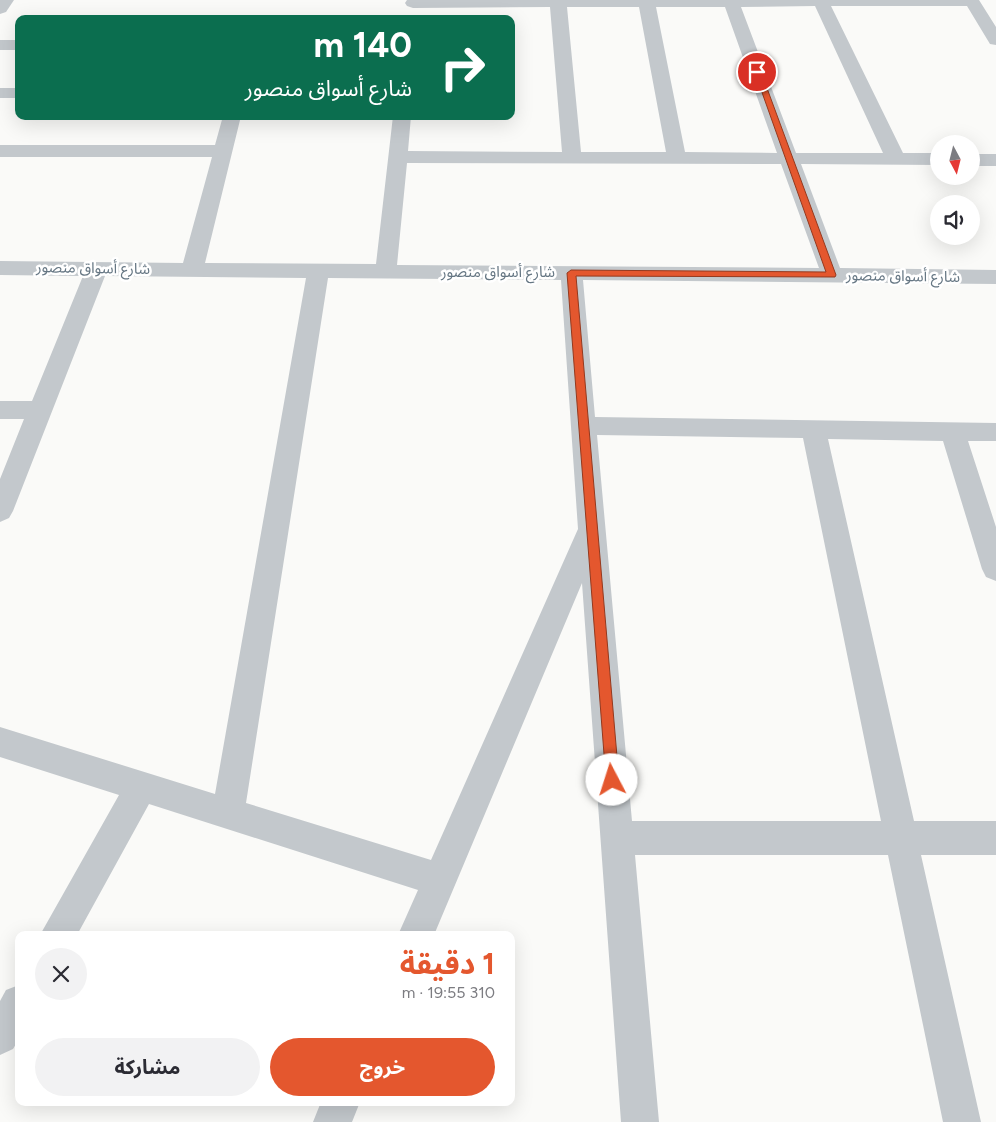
<!DOCTYPE html>
<html lang="ar">
<meta charset="utf-8">
<style>
:root{--surface:#fff;--page:#f2f2f3;--text:#2b2b33;--muted:#7c7c81;--accent:#e4572e}
body{margin:0;font-family:Figtree,"Noto Sans Arabic",sans-serif;background:var(--page);color:var(--text);direction:rtl;height:100vh;display:flex;flex-direction:column;font-size:19px;white-space:nowrap}
*{box-sizing:border-box;margin:0}
p{font-size:16px;color:var(--muted)}
.icon{flex:none;width:28px;height:28px;fill:none;stroke:currentColor;stroke-width:2;stroke-linecap:round;stroke-linejoin:round}
.map{position:relative;flex:1;overflow:hidden;direction:ltr}
.panel{position:absolute;left:15px;top:931px;width:500px;height:175px;display:flex;flex-direction:column;background:var(--surface);border-radius:10px;box-shadow:0 5px 20px #0002;direction:rtl}
.panel>*{flex:none}
.guide{position:absolute;left:15px;top:15px;width:500px;height:105px;border-radius:10px;box-shadow:0 5px 20px #0002;direction:rtl;background:#0b6e4f;color:#fff;overflow:hidden}
.needle{width:32px;rotate:173deg}
.controls{position:absolute;left:930px;top:135px;display:grid;gap:10px}
.controls a{display:grid;place-items:center;width:50px;height:50px;border-radius:50%;background:var(--surface);box-shadow:0 5px 20px #0002;font-size:25px}
.pin{position:absolute;display:grid;place-items:center;width:42px;height:42px;color:#fff;margin:-21px;border:2px solid #fff;border-radius:50%;box-shadow:0 1px 5px #0007}
.me{position:absolute;width:55px;margin:-28px;rotate:355deg;stroke-linejoin:round;filter:drop-shadow(0 0 4px #0008)}
.turn{display:flex;align-items:center;gap:18px;height:105px;padding:0 20px;font-size:22px}
.turn .icon{width:65px;height:65px;stroke-width:2.5}
.turn b{display:block;font-size:35px;line-height:42px}
.round{display:grid;place-items:center;flex:none;width:52px;height:52px;border-radius:26px;background:var(--page)}
.overview{display:flex;align-items:center;justify-content:space-between;height:85px;padding:0 20px}
h1{font-size:30px;font-weight:700;line-height:38px;color:var(--accent)}
.primary-button{display:flex;gap:10px;margin-top:auto;padding:10px 20px}
.primary-button a{flex:1;height:58px;border-radius:30px;background:var(--accent);color:#fff;font-size:20px;font-weight:700;line-height:58px;text-align:center}
.primary-button a+a{background:var(--page);color:var(--text)}
.map>svg:first-child{display:block}
.lines{fill:none;stroke-linecap:round;stroke-linejoin:round}
.minor{fill:#c3c8cc;fill-rule:evenodd}
.route{fill:#e4572e;stroke:#94391e}
.labels{text-anchor:middle;stroke-width:5;stroke-linejoin:round;paint-order:stroke}
.far-street-label{font-size:15px;fill:#657683;stroke:#fff}
</style>
<div class="map">
<svg width="996" height="1122" viewBox="0 0 996 1122">
<rect width="100%" height="100%" fill="#fafaf8"/>
<g class="lines">
<!-- minor -->
<g class="minor">
<path d="M 0,0 L 14,0 L 6,12 L 0,14 Z"/>
<path d="M 407,0 L 979,0 L 996,27 L 996,45 L 990,44 L 967,6 L 831,6 L 903,153 L 939,153 L 939,165 L 801,164 L 840,268 L 996,270 L 996,284 L 583,280 L 595,417 L 996,423 L 996,441 L 968,441 L 996,527 L 996,581 L 986,577 L 982,569 L 943,441 L 828,439 L 914,821 L 996,821 L 996,855 L 921,855 L 981,1122 L 943,1122 L 888,855 L 635,855 L 659,1122 L 621,1122 L 582,583 L 434,935 L 398,935 L 418,890 L 149,804 L 77,935 L 40,935 L 119,795 L 0,757 L 0,727 L 215,794 L 306,278 L 105,276 L 13,511 L 9,518 L 0,522 L 0,479 L 24,419 L 0,419 L 0,401 L 32,401 L 83,276 L 0,275 L 0,261 L 183,263 L 212,157 L 0,157 L 0,145 L 215,145 L 223,116 L 241,116 L 205,263 L 376,264 L 393,116 L 411,116 L 408,151 L 562,152 L 550,7 L 413,8 L 407,6 L 405,3 ZM 815,6 L 883,153 L 796,153 L 741,7 ZM 567,7 L 639,7 L 666,152 L 581,152 ZM 656,7 L 725,7 L 777,153 L 685,152 ZM 407,163 L 781,164 L 819,268 L 397,265 ZM 328,278 L 561,280 L 578,529 L 431,860 L 246,803 ZM 597,435 L 803,438 L 881,821 L 632,821 Z"/>
<rect x="0" y="40" width="19" height="10"/>
<rect x="0" y="88" width="19" height="10"/>
<rect x="971" y="154" width="25" height="12"/>
<path d="M 19,985 L 19,1039 L 13,1049 L 0,1055 L 0,1001 L 6,990 Z"/>
<path d="M 321,1102 L 360,1102 L 352,1122 L 313,1122 Z"/>
</g>
</g>
<!-- route -->
<path class="route" d="M 754,70 L 761,72 L 836,275 L 835,277 L 576,276 L 619,780 L 617,785 L 612,787 L 607,785 L 606,780 L 567,273 L 571,270 L 826,272 Z"/>
<g class="labels">
<!-- far-street labels -->
<g class="far-street-label">
<text transform="translate(93 268) rotate(1)" y="5">شارع أسواق منصور</text>
<text x="498" y="277">شارع أسواق منصور</text>
<text transform="translate(903 276) rotate(1)" y="5">شارع أسواق منصور</text>
</g>
</g>
</svg>
<div class="controls">
<a><svg class="needle" viewBox="-14 -14 28 28"><path d="M0-13l5 13h-10z" fill="#e53935"/><path d="M0 13l5-13h-10z" fill="#7c7c81"/></svg></a>
<a><svg class="icon" aria-label="sound" viewBox="0 0 24 24"><path d="M4 9h4l5-4v14l-5-4H4zM17 9q2 3 0 6"/></svg></a>
</div>
<div class="pin" style="left:757px;top:72px;background:#d93025"><svg class="icon" aria-label="arrive" viewBox="0 0 24 24"><path d="M6 21V4h12l-3 4 3 4H6"/></svg></div>
<svg class="me" style="left:612px;top:780px" viewBox="-20 -20 40 40"><circle r="19" fill="#fff"/><path d="M0-13L10 11 0 6-10 11z" fill="#e4572e"/></svg>
<div class="guide">
<div class="turn"><svg class="icon" aria-label="right" viewBox="0 0 24 24"><path d="M7 20v-9h11M14 6l5 5-5 5"/></svg><div><b>140 m</b>شارع أسواق منصور</div></div>
</div>
<section class="panel">
<div class="overview"><div><h1>1 دقيقة</h1><p>310 m · 19:55</p></div><a class="round"><svg class="icon" aria-label="close" viewBox="0 0 24 24"><path d="M6 6l12 12M18 6L6 18"/></svg></a></div>
<div class="primary-button"><a>خروج</a><a>مشاركة</a></div>
</section>
</div>
